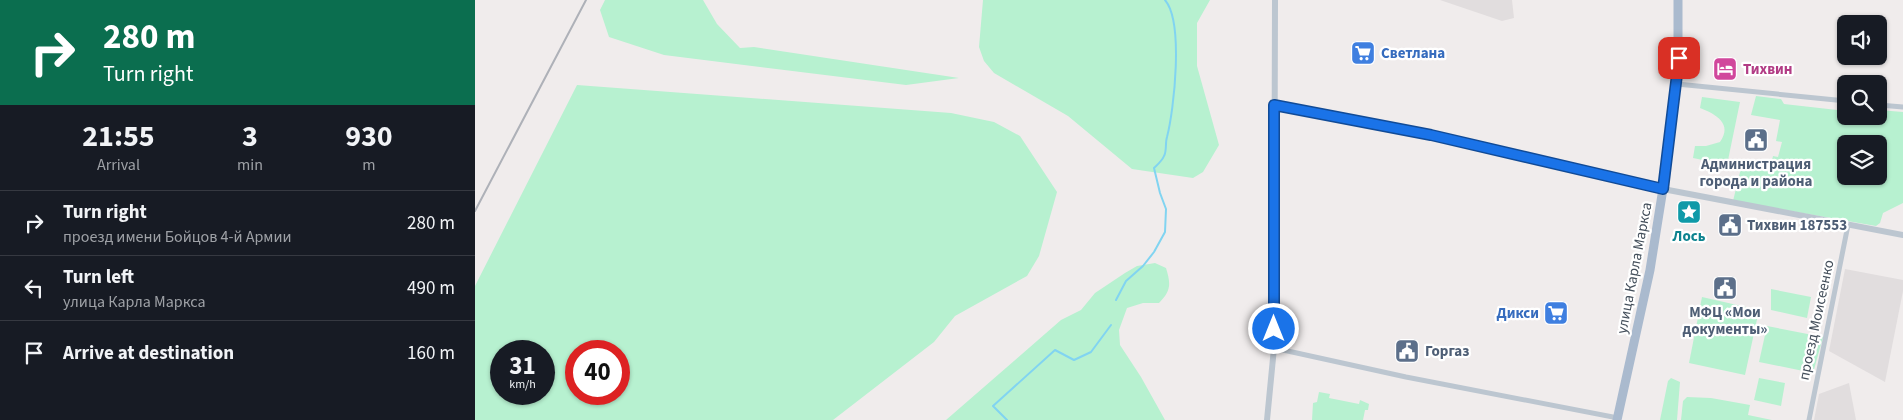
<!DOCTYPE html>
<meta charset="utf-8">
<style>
:root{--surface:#171b24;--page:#242831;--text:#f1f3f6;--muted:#9ea1a6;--line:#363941}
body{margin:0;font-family:"Source Sans 3",sans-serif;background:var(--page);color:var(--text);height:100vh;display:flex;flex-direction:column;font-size:19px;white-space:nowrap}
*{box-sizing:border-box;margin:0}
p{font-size:16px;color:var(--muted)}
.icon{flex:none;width:28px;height:28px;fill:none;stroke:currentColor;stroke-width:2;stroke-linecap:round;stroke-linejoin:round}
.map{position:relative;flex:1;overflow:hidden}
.panel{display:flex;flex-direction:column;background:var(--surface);width:475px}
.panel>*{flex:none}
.top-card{background:#0b6e4f;color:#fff;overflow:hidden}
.tools{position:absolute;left:1362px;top:15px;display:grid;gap:10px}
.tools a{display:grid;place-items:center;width:50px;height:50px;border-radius:8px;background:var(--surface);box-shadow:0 1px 4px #0004;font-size:25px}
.speed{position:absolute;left:15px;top:340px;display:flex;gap:10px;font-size:25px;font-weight:700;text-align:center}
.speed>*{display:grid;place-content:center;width:65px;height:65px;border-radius:50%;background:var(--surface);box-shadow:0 1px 4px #0004;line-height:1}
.speed small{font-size:12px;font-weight:400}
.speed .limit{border:8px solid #d22;background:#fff;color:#111}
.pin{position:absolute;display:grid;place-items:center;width:42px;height:42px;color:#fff;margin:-21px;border-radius:10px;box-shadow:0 2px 8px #0006}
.me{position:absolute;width:55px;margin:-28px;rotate:0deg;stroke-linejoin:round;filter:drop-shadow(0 0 4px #0008)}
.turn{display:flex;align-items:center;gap:18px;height:105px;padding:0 20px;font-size:22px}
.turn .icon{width:65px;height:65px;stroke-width:2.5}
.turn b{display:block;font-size:35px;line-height:42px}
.eta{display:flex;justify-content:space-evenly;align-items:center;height:85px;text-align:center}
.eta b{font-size:30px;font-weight:700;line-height:35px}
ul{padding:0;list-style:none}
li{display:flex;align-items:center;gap:15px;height:65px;padding:0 20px;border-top:1px solid var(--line)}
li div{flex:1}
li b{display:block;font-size:19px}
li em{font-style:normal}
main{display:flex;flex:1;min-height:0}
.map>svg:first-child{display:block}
.education{fill:#e1ddde}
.green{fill:#b7f1d0;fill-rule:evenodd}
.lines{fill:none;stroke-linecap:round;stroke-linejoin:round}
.stream{stroke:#81d4f1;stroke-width:2}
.minor{stroke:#bcc6d0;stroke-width:5}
.tertiary{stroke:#bcc6d0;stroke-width:6}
.primary{stroke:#aabace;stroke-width:9}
.rail{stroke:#aeb1b8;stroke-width:2}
.route-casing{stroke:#114b97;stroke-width:12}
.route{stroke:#1a73e8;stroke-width:9}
.labels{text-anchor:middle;stroke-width:4.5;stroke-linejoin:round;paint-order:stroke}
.shop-label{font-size:15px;font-weight:bold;fill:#366cbe;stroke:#fff;text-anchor:start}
.hotel-label{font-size:15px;font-weight:bold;fill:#b23c85;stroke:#fff;text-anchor:start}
.service-label{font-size:15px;font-weight:bold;fill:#4e5e75;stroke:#fff}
.culture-label{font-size:15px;font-weight:bold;fill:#0d838f;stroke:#fff}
.street-label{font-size:15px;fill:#444f5b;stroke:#fff}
</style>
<main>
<section class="panel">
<div class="top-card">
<div class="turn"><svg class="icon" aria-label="right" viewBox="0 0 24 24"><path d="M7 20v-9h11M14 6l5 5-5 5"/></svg><div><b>280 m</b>Turn right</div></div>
</div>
<div class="eta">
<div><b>21:55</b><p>Arrival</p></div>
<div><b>3</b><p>min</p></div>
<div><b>930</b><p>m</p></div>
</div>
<ul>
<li><svg class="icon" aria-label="right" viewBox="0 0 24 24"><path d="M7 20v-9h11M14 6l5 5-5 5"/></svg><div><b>Turn right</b><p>проезд имени Бойцов 4-й Армии</p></div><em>280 m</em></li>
<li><svg class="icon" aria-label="left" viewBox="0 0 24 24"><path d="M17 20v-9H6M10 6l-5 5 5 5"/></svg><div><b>Turn left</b><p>улица Карла Маркса</p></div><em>490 m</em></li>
<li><svg class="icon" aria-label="arrive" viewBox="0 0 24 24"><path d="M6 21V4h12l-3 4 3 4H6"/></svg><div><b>Arrive at destination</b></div><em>160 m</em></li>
</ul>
</section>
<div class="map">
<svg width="1428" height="420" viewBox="0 0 1428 420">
<rect width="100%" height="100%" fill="#f0ecec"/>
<!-- education -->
<g class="education">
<path d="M 965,0 L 1037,0 L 1039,18 L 1027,21 Z"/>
<path d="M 1370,269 L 1428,280 L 1428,291 L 1410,382 L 1354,351 Z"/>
<path d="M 1374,383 L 1381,420 L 1339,420 L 1344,394 Z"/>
</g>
<!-- green -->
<g class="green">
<path d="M 130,0 L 228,0 L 242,24 L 265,48 L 279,47 L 484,78 L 431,85 L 189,55 L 134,37 L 125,10 Z"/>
<path d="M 508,0 L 735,0 L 722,23 L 722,66 L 744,145 L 728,172 L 718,178 L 657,169 L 593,116 L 519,73 L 509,61 L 504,47 Z"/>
<path d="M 102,85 L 476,113 L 519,122 L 545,136 L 582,192 L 564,256 L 552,276 L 480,316 L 459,342 L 358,420 L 0,420 L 0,286 ZM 26,351 L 69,351 L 69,394 L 26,394 ZM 101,351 L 144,351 L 144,394 L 101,394 Z"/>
<path d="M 1281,96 L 1306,99 L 1309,104 L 1371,111 L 1371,116 L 1404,116 L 1404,110 L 1428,112 L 1428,203 L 1408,213 L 1405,223 L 1401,226 L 1258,201 L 1267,164 L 1295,170 L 1298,156 L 1303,157 L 1307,142 L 1301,141 L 1305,120 L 1276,115 ZM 1371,144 L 1404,144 L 1404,176 L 1371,176 Z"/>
<path d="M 1227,97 L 1265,102 L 1252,165 L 1218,158 L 1220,146 L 1231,146 L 1245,142 C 1258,124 1241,114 1225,108 Z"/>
<path d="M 680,263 L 691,268 C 696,284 696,291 684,303 L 668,303 L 652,308 L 644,330 L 645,345 L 666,377 L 690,420 L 471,420 L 586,320 L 606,310 L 620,293 L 650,273 L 662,266 Z"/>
<path d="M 1296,289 L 1336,297 L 1332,318 L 1296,310 Z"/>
<path d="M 1227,297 L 1284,310 L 1270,375 L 1214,363 Z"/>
<path d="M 1292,326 L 1348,337 L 1338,373 L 1284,362 Z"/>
<path d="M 1196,378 L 1205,382 L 1202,420 L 1185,420 L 1193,381 Z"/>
<path d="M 1284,378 L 1310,383 L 1306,406 L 1279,400 Z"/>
<path d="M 844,392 L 855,394 L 854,398 L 884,404 L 885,400 L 894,404 L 893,410 L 890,410 L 888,420 L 837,420 L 838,403 L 842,402 Z"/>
<path d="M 1212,397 L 1236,398 L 1275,405 L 1273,415 L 1297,420 L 1206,420 L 1208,401 Z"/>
</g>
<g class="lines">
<!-- stream -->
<g class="stream">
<path d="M 641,300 L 651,281 L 668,266 L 679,252 L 690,232 L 691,209 L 685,193 L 679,168 C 682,165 687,161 689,156 C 692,151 690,143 692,137 C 699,110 709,22 690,0"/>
<path d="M 532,420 L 518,406 L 580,350 L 599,360 L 616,352 L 636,325"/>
</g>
<!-- minor -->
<g class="minor">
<path d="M 1202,84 L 1371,101"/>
<path d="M 1404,105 L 1428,107"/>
<path d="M 799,348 L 931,377 L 1143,418"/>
<path d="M 1334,420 L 1373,225"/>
</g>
<!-- tertiary -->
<g class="tertiary">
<path d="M 799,105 L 956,135 L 1188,189 L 1428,235"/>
<path d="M 792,420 L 799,348 L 800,0"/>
</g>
<!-- primary -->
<path class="primary" d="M 1142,420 L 1175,270 L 1190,176 L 1203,71 L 1203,0"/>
<!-- rail -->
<path class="rail" d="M 0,211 L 111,0"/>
</g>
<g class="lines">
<defs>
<path id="route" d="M 799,329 L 799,105 L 956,135 L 1188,189 L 1204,58"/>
</defs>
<!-- route casing -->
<use href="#route" class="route-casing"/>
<!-- route -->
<use href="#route" class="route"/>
</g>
<!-- icons -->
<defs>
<symbol id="supermarket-square" viewBox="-11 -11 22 22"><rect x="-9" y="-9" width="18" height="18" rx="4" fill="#3f7fe0" stroke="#fff"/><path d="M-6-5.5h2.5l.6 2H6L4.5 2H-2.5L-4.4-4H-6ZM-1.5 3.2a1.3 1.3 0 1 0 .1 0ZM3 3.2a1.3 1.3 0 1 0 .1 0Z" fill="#fff"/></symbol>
<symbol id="hotel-square" viewBox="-11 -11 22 22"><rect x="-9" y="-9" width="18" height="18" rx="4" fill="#d1479c" stroke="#fff"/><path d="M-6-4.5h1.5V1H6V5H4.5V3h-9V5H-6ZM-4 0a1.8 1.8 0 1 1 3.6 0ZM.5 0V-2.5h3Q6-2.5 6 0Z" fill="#fff"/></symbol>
<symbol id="civic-square" viewBox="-11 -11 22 22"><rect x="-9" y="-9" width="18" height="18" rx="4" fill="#5c6f8a" stroke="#fff"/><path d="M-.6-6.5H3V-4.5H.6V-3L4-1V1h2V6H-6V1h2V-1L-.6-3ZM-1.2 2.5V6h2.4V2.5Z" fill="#fff"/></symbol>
<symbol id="sight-square" viewBox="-11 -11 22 22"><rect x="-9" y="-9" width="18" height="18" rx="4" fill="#0f9aa8" stroke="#fff"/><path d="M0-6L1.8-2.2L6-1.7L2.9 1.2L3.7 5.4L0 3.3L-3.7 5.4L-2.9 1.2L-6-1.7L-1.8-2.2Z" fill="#fff"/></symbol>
</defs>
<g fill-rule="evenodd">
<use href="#supermarket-square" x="874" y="39" width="28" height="28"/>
<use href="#hotel-square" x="1236" y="55" width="28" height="28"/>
<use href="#civic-square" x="1267" y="126" width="28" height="28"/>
<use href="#sight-square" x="1200" y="198" width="28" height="28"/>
<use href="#civic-square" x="1241" y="211" width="28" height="28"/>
<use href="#civic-square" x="1236" y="274" width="28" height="28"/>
<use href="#supermarket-square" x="1067" y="299" width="28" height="28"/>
<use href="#civic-square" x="918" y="337" width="28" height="28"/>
</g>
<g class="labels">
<!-- shop labels -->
<g class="shop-label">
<text x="906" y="58">Светлана</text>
<text x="1064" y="318" text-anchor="end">Дикси</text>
</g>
<!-- hotel labels -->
<g class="hotel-label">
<text x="1268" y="74">Тихвин</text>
</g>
<!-- service labels -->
<g class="service-label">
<text x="1281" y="169">Администрация<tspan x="1281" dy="17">города и района</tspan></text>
<text x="1272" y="230" text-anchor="start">Тихвин 187553</text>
<text x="1250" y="317">МФЦ «Мои<tspan x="1250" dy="17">документы»</tspan></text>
<text x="950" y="356" text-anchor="start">Горгаз</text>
</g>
<!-- culture labels -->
<g class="culture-label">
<text x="1214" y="241">Лось</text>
</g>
<!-- street labels -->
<g class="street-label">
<text transform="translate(1159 268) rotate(-79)" y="5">улица Карла Маркса</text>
<text transform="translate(1341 320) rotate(-78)" y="5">проезд Моисеенко</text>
</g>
</g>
</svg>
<div class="tools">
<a><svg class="icon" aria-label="sound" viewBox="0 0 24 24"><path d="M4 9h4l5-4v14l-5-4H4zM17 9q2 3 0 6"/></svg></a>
<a><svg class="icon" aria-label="search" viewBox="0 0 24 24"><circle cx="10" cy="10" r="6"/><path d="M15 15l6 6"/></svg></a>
<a><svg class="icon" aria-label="layers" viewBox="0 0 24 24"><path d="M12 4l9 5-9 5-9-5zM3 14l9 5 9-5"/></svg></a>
</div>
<div class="speed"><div>31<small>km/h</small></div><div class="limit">40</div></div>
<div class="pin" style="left:1204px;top:58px;background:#d93025"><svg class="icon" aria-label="arrive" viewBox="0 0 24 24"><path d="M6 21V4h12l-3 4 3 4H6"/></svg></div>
<svg class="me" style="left:799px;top:329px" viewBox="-20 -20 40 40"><circle r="17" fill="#1a73e8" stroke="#fff" stroke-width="3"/><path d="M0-11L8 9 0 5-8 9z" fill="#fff"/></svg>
</div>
</main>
